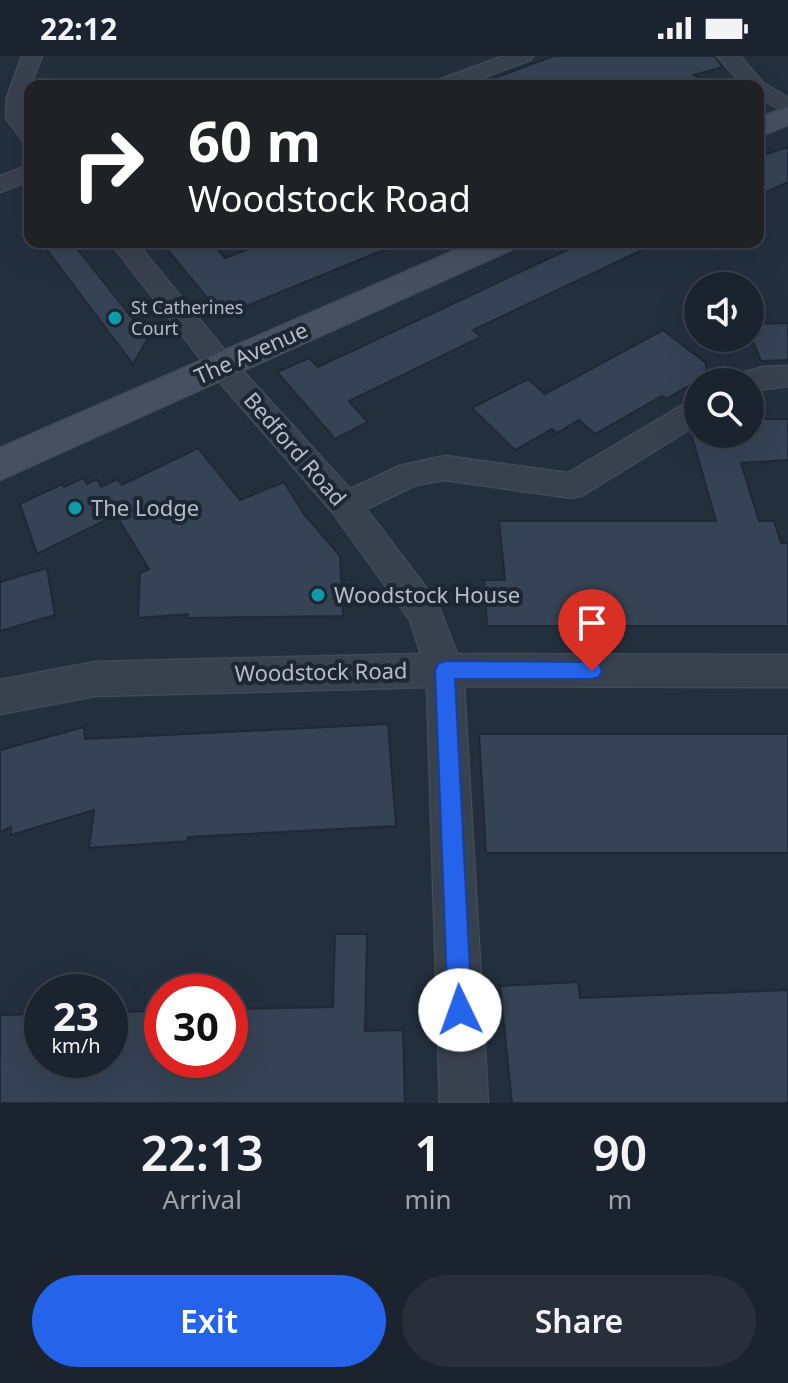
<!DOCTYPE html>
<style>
:root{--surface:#1b232e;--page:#282f3a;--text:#f1f3f6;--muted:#a0a4aa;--line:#39404a;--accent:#2563eb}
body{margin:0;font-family:"Noto Sans",sans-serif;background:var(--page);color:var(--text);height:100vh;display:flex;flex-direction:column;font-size:30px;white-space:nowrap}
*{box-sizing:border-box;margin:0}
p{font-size:26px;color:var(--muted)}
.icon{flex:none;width:44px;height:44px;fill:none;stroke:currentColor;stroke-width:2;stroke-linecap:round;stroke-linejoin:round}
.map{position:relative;height:1047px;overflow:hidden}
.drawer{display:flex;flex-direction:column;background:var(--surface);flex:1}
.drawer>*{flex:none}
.hud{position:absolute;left:24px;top:24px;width:740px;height:168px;border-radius:16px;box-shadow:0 8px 32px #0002,0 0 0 2px var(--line);background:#202124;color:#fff;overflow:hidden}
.tools{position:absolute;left:684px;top:216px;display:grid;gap:16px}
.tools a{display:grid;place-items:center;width:80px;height:80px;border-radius:50%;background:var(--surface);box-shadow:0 8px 32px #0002,0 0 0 2px var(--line);font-size:40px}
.speed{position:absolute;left:24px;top:918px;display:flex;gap:16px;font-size:40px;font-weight:700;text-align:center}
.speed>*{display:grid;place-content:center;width:104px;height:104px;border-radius:50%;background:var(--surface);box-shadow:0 8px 32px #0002,0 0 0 2px var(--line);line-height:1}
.speed small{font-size:20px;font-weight:400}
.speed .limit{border:12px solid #d22;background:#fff;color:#111}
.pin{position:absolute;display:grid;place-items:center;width:68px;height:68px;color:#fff;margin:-82px -34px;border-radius:50% 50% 50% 0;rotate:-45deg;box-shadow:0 0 8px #0007}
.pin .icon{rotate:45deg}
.me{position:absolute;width:88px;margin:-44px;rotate:357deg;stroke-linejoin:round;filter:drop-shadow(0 0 6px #0008)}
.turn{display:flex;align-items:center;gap:28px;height:168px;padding:0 32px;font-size:36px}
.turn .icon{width:104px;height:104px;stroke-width:2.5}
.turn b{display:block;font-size:56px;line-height:68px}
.eta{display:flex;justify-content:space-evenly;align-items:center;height:136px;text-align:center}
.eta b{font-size:48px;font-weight:600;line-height:56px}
.primary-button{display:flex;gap:16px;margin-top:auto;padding:16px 32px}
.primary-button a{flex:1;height:92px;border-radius:48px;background:var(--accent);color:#fff;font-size:32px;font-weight:600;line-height:92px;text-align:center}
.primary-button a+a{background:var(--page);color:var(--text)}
.status{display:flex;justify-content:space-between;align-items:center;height:56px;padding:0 40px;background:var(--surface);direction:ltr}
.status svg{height:22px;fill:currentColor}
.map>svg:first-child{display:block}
.building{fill:#364354;stroke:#1f2835;stroke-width:2}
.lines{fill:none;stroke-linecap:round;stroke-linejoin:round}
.street-casing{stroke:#414a57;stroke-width:3}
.secondary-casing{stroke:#414a57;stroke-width:3}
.street{fill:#38414e;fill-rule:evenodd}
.secondary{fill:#465061;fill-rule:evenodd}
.route{fill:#2563eb;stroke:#184099;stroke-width:2}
.culture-dot{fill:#0f9aa8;stroke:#1d2633;stroke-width:3}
.labels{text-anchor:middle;stroke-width:8;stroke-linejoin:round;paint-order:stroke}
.far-poi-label{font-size:18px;fill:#b4bcc9;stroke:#1d2633;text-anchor:start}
.street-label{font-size:22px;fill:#b4bcc9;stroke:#1d2633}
.poi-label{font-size:22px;fill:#b4bcc9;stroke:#1d2633;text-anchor:start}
</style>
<div class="status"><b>22:12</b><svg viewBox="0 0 49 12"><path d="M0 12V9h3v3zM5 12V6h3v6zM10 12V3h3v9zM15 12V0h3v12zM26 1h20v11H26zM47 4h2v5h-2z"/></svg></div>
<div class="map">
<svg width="788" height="1047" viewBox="0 0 788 1047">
<rect width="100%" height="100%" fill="#242f3e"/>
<!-- building -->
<g class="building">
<path d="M 554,0 L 714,0 L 723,11 L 694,19 L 713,30 L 482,30 L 481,27 Z"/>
<path d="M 788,91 L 788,126 L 758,140 L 758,101 Z"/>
<path d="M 46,186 L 72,186 L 148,282 L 133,308 L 43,189 Z"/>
<path d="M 161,186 L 211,186 L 225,202 L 267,186 L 403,186 L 222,260 Z"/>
<path d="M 584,186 L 659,186 L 473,274 L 481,281 L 349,345 L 368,366 L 335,383 L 277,316 L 309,302 L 318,311 Z"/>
<path d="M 788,267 L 788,304 L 761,305 L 750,278 L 750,268 Z"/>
<path d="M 663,274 L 706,307 L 706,320 L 666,343 L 662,340 L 595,378 L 579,364 L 557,377 L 552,373 L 515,394 L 472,352 L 528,323 L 545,338 Z"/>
<path d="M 750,363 L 788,363 L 788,404 L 741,407 L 759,465 L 774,465 L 781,487 L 788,487 L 788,570 L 487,570 L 484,524 L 505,524 L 499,465 L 716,465 L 692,381 L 750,378 Z"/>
<path d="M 198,392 L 240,444 L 284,426 L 304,458 L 340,500 L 343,560 L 187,562 L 188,558 L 138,562 L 140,517 L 149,513 L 116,459 L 37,498 L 20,448 L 62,428 L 64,431 L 83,422 L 87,428 L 97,423 L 101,431 L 117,423 L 122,429 Z"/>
<path d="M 47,512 L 55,559 L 0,575 L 0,526 Z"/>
<path d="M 388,668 L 396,770 L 188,781 L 188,785 L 89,792 L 94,754 L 11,779 L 11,771 L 0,776 L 0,694 L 84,671 L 85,683 Z"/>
<path d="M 479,678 L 788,678 L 788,797 L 486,797 Z"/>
<path d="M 335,878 L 367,878 L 365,975 L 403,974 L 405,1047 L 0,1047 L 0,959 L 42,958 L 42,1004 L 110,1004 L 110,956 L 162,955 L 162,1004 L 230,1004 L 230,953 L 333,951 Z"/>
<path d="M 578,926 L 580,942 L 788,934 L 788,1047 L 512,1047 L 500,930 Z"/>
</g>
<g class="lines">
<defs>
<g id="street">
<path d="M 22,0 L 42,0 L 30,30 L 30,85 L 22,83 L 6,62 L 7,42 Z"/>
<path d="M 504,0 L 533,0 L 530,4 L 460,30 L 430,30 L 433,26 Z"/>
<path d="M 717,0 L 740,0 L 763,27 L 788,42 L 788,58 L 758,41 L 758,30 L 744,30 Z"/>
<path d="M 30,109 L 30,124 L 0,136 L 0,120 Z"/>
<path d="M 110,186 L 136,186 L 232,303 L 350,433 L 399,410 L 445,400 L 568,417 L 688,346 L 698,343 L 698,368 L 583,439 L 572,442 L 445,424 L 416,429 L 366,453 L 437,546 L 457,598 L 788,599 L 788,631 L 464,630 L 488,1047 L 440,1047 L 427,631 L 95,640 L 0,658 L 0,624 L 95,606 L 421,598 L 410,564 L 334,458 L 212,317 Z"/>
<path d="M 788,310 L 788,330 L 750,335 L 750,326 L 731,326 L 735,319 L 764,311 Z"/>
</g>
<g id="secondary">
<path d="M 788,51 L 788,69 L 758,81 L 758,62 Z"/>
<path d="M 474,186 L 518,186 L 513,193 L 0,424 L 0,392 Z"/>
</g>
</defs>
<!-- street casing -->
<use href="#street" class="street-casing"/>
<!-- secondary casing -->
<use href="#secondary" class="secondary-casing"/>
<!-- street -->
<use href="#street" class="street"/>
<!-- secondary -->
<use href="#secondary" class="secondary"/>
</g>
<!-- route -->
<path class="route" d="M 445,605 L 592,606 L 599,608 L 602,615 L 599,621 L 592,623 L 455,623 L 472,954 L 468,963 L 460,966 L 451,963 L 448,954 L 435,614 L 438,608 Z"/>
<!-- markers -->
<g class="culture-dot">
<circle cx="115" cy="262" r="8"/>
<circle cx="75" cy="452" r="8"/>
<circle cx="318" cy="539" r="8"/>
</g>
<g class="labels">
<!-- far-poi labels -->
<g class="far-poi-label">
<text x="131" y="258">St Catherines<tspan x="131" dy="21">Court</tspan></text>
</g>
<!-- street labels -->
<g class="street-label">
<text transform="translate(251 297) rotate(-24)" y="8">The Avenue</text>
<text transform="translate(295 393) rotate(49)" y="8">Bedford Road</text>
<text transform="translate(321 616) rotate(-1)" y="8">Woodstock Road</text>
</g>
<!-- poi labels -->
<g class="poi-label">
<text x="91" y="460">The Lodge</text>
<text x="334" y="547">Woodstock House</text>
</g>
</g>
</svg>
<div class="tools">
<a><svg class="icon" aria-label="sound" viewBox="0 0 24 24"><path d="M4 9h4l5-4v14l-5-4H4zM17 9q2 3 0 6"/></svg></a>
<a><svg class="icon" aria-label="search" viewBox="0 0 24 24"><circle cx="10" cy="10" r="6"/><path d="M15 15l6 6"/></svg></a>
</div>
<div class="speed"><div>23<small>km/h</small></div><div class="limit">30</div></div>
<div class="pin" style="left:592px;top:615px;background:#d93025"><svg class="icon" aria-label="arrive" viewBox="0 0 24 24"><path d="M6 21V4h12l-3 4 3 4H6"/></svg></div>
<svg class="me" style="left:460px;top:954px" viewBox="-20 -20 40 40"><circle r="19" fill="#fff"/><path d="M0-13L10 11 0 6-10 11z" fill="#2563eb"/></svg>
<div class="hud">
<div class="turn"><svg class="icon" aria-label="right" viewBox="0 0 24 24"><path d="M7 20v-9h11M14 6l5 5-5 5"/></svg><div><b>60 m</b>Woodstock Road</div></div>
</div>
</div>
<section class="drawer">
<div class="eta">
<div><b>22:13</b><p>Arrival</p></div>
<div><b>1</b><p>min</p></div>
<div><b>90</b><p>m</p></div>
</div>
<div class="primary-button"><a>Exit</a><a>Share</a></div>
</section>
